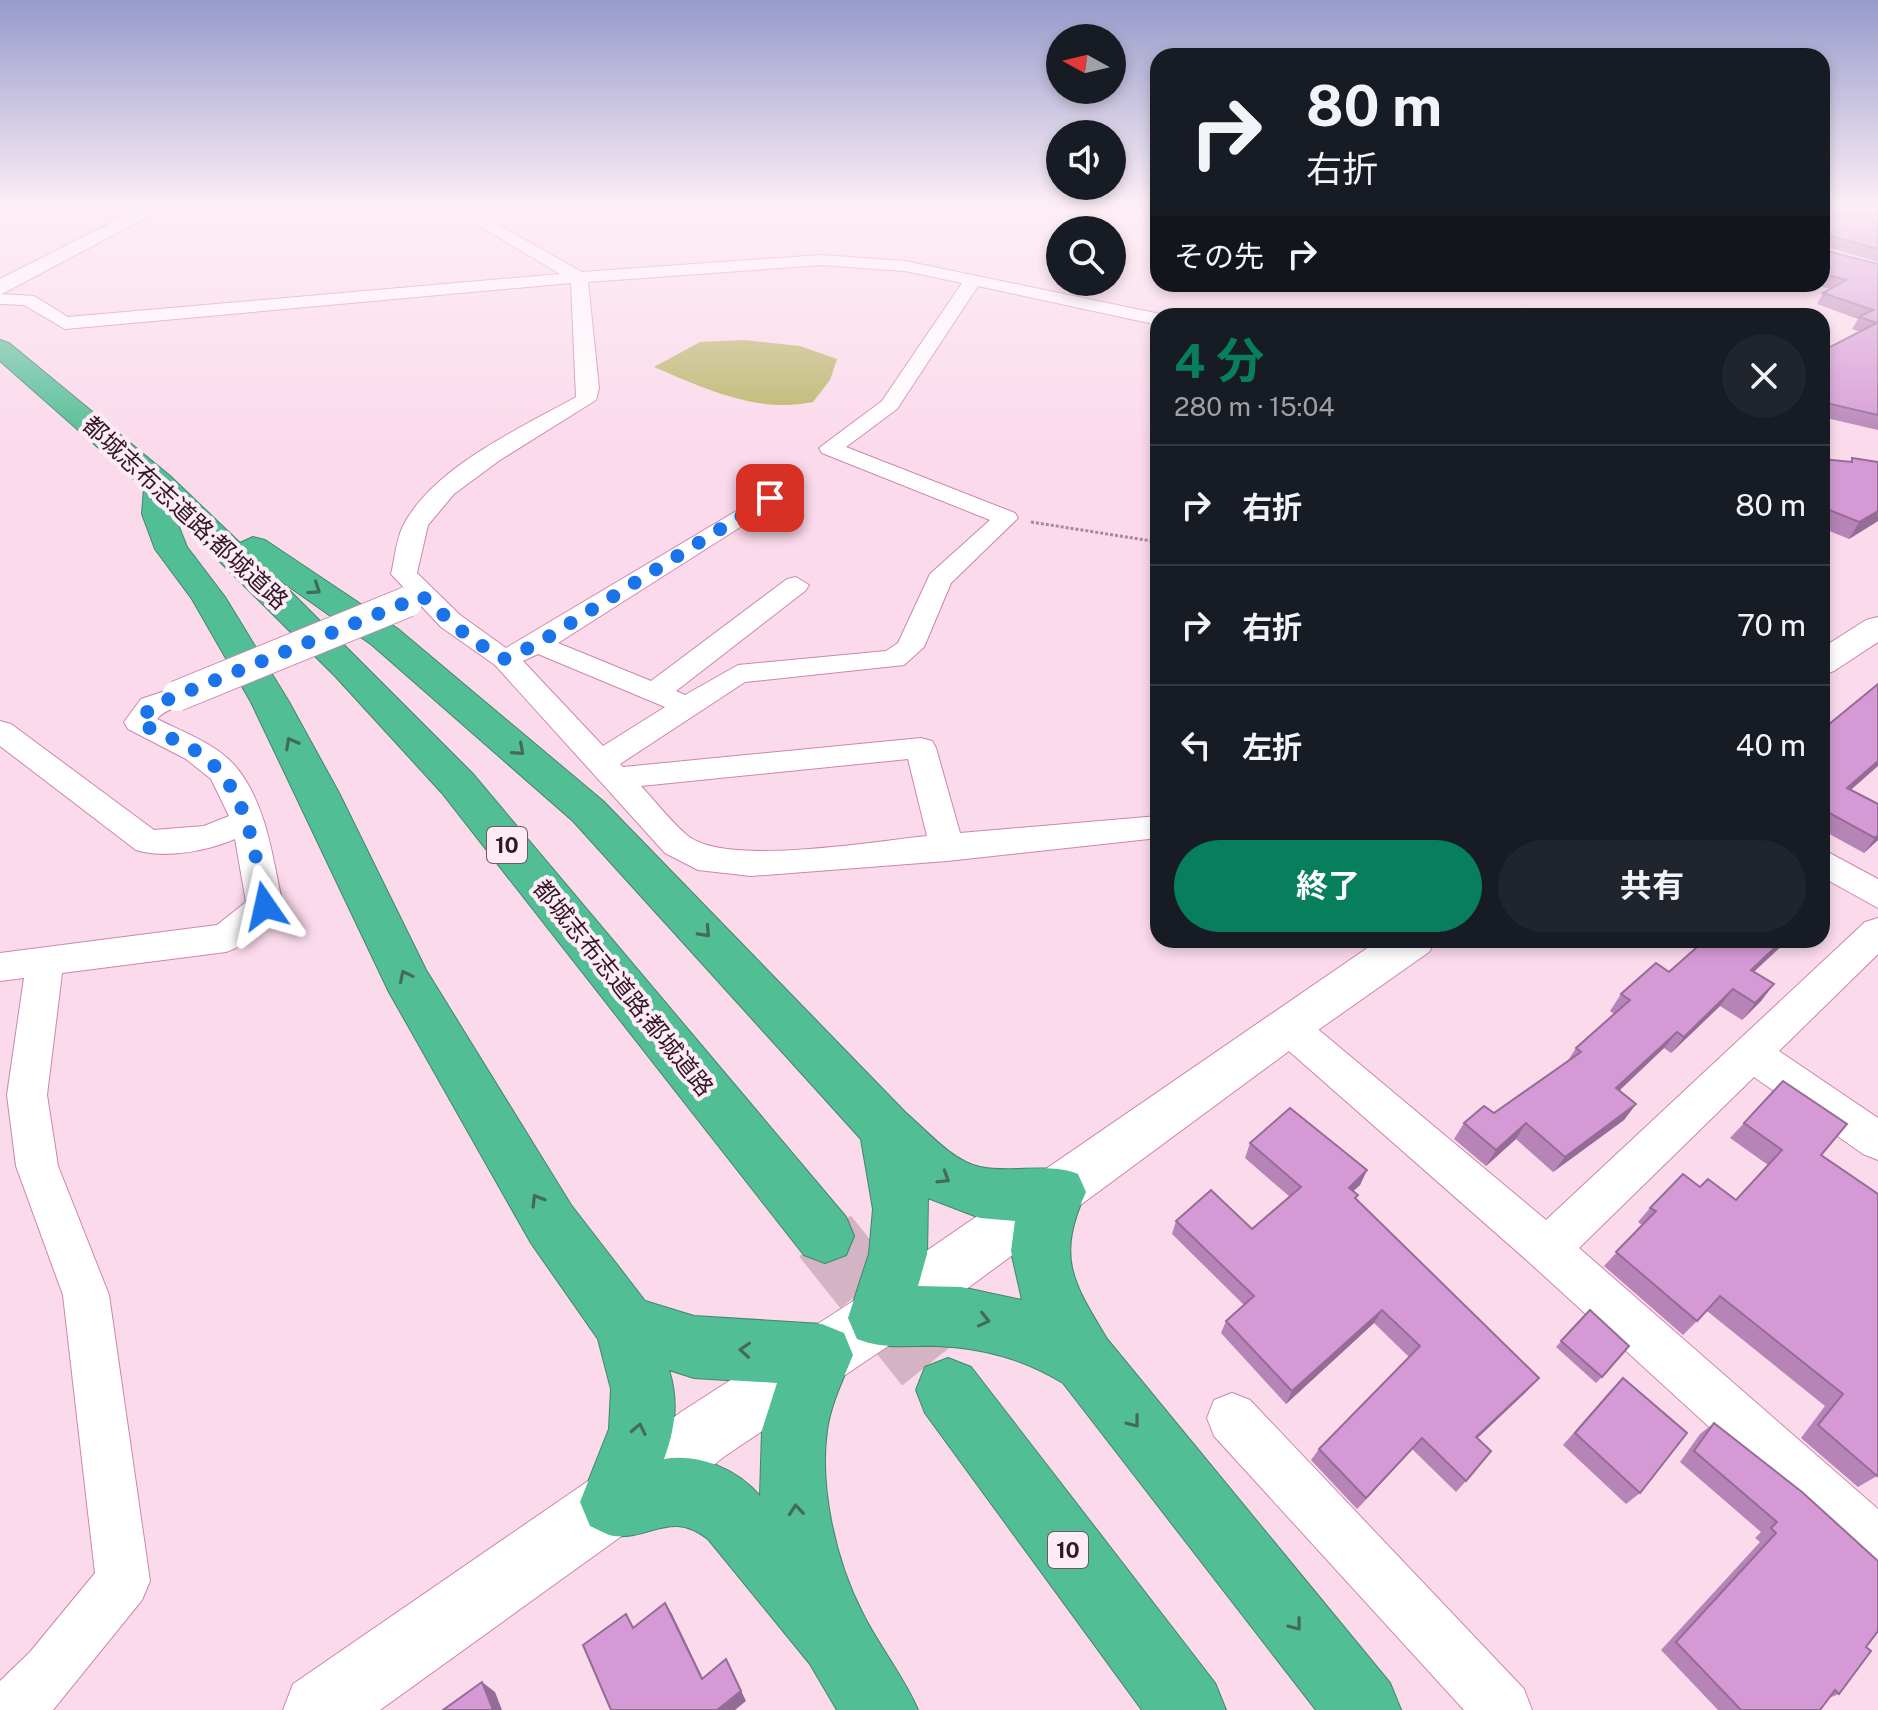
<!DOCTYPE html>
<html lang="ja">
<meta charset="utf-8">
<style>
:root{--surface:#171b24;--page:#20242c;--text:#f1f3f6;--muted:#9ea1a6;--line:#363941;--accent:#077e5c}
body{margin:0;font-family:"Public Sans","Noto Sans JP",sans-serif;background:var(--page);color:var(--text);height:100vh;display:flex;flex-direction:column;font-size:30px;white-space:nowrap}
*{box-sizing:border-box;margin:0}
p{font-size:26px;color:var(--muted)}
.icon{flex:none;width:44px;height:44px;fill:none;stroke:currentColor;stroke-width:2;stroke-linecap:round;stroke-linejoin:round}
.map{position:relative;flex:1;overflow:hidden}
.panel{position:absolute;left:1150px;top:308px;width:680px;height:640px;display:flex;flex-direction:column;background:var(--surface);border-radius:24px;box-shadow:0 4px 12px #0003}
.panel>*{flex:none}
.guide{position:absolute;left:1150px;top:48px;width:680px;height:244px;border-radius:24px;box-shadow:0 4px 12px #0003;background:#171b24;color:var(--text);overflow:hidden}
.needle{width:52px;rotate:278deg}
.controls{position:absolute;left:1046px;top:24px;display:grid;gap:16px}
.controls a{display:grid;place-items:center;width:80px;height:80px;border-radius:50%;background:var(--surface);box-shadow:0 4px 12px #0003;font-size:40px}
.pin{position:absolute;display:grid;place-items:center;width:68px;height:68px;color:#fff;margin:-34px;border-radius:16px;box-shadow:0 4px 12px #0006}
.me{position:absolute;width:88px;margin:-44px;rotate:349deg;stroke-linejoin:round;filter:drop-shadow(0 0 6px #0008)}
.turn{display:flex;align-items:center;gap:28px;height:168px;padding:0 24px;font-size:36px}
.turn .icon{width:104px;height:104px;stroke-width:2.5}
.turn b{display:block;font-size:56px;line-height:68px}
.then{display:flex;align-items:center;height:76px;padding:0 24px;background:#0003;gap:16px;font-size:30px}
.round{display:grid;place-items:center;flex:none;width:84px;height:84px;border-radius:42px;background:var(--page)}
.overview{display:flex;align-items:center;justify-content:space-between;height:136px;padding:0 24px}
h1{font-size:48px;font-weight:700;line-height:60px;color:var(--accent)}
.action{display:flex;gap:16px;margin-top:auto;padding:16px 24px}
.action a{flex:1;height:92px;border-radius:48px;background:var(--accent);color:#fff;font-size:32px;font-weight:700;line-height:92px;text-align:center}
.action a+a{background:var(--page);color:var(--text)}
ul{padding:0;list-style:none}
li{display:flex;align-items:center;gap:24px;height:120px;padding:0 24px;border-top:2px solid var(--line)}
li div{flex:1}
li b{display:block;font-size:30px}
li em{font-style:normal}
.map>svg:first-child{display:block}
.forest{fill:#b8b466}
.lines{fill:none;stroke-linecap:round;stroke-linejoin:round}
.motorway-tunnel{stroke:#d3b3c4;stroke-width:66;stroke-dasharray:66 33;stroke-linecap:butt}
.minor-casing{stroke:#cf85ae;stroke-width:2}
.tertiary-casing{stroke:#cf85ae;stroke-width:2}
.motorway-casing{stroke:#46846e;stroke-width:2}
.path{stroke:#a88999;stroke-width:3;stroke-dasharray:3 2;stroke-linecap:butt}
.minor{fill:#fff;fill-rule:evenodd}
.tertiary{fill:#fff;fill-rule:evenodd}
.motorway{fill:#51be95;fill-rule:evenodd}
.minor-bridge-casing{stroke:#cf85ae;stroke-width:32;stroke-linecap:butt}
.minor-bridge{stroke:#fff;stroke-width:30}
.wall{fill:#b784b8}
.shaded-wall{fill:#956c96}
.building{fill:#d59ad6;stroke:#956c96;stroke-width:2}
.oneway{stroke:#426a5e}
.route{stroke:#1a73e8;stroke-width:14;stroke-dasharray:0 25.2}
.labels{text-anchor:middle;stroke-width:8;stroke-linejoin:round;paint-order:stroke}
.shield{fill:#fdecf5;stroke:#705765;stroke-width:2}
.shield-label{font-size:22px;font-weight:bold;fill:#331727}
.street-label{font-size:24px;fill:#331727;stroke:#fdecf5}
</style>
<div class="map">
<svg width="1878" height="1710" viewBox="0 0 1878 1710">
<rect width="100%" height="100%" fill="#fbdaeb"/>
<!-- forest -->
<path class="forest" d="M 744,340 L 800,346 L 837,359 L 830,380 L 813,402 C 758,414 703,388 654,367 L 700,342 Z"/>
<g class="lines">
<!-- motorway-tunnel -->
<path class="motorway-tunnel" d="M 825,1236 L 948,1390"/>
<defs>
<g id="minor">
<path d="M 448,207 L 467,207 L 582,272 L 821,255 L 905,261 L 1165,315 L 1158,316 L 1158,325 L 978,286 L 897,409 L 846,447 L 1015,513 L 1018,518 L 951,583 L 924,647 L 904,665 L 745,682 L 620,764 L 623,767 L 921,738 L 932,741 L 936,748 L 960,833 L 1158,816 L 1158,838 L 947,861 L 751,876 L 698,870 L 665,853 L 495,665 L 441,627 L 391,574 C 395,558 396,540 403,526 C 433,467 521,428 576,397 L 571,283 L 65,329 L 24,305 L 0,304 L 0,294 L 34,296 L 68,317 L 560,274 ZM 821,265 L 905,271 L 962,283 L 882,401 L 819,448 L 822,453 L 990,520 L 930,574 L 898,643 L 886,651 L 738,665 L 685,695 L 676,691 L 805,591 L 809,585 L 796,577 L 787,579 L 651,681 L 558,643 L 778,503 L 782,498 L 770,491 L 506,648 L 460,615 L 417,573 L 428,525 L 454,494 L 500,460 L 596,400 L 599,388 L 588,282 ZM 538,654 L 665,707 L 603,746 L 523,661 ZM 908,759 L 927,836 C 874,841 728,867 688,836 C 671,822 656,802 641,786 Z"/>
<path d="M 177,687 L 187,690 L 192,696 C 183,708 167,707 157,719 C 183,732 217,744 236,767 C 267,804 273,860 283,906 C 272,925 247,945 226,952 L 62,973 L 47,1095 L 58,1166 L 109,1295 L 150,1581 L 142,1600 L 53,1710 L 0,1710 L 0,1681 L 30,1652 L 95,1573 L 63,1295 L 16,1166 L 7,1095 L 24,978 L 0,981 L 0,953 L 217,925 L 246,902 L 235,839 C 207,851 166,859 136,850 L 0,746 L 0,721 L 11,724 L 154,830 L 204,826 L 229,816 L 211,779 L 186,759 L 128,729 L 124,722 L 141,699 Z"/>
<path d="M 1822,849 L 1878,879 L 1878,908 L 1822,877 Z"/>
<path d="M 1878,918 L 1878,954 L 1779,1051 L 1878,1118 L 1878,1160 L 1863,1154 L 1754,1077 L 1579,1248 L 1878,1509 L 1878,1572 L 1859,1564 L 1531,1264 L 1273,1037 L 1268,1026 L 1273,1015 L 1287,1010 L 1301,1015 L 1546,1220 L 1865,922 Z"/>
<path d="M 1232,1393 L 1250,1400 L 1524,1689 L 1532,1710 L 1464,1710 L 1214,1436 L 1207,1418 L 1214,1400 Z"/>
</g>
<g id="tertiary">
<path d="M 142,207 L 166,207 L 0,295 L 0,279 Z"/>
<path d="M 1878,617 L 1878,642 L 1834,671 L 1822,675 L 1822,648 L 1866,620 Z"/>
<path d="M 1379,940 L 1436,940 L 1429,952 L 1304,1040 L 900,1338 L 725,1456 L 637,1525 L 380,1710 L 283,1710 L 293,1684 L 591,1479 L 681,1412 L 858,1298 Z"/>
</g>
<g id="motorway">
<path d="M 0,340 L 9,343 L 170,476 L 240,543 L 253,537 L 265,540 L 398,629 L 603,801 L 905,1112 C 926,1130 952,1161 980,1167 C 1013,1174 1046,1162 1078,1174 L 1086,1192 C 1056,1257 1072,1281 1107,1339 L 1390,1683 L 1401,1710 L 1316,1710 L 1063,1383 C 1023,1359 984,1348 938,1346 C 909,1345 885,1350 857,1339 L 848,1318 L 869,1254 L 873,1209 L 861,1139 L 573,821 L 372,645 L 278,579 L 472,773 L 846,1217 L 854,1236 L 846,1255 L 825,1263 L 804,1255 L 442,793 L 335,676 L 175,517 L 187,547 L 225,597 L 289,702 L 339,793 L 426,970 L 571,1205 L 645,1301 L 694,1316 L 822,1324 L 844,1333 L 853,1355 C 843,1380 831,1403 827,1430 C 819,1489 836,1562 863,1614 C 880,1648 903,1675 918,1710 L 837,1710 L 810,1664 L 708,1539 C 670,1510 653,1539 614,1536 C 607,1535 597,1529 590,1526 L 580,1502 L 609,1429 L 611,1389 L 598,1339 L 531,1243 L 389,992 L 251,702 L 192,599 L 155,549 L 142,514 L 144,488 L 0,361 ZM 928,1198 L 980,1218 L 1015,1221 L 1011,1251 L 1022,1300 L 961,1287 L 918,1286 L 927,1254 ZM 669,1370 L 694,1378 L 777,1383 L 762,1430 L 760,1496 C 737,1469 699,1453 664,1459 C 675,1429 679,1402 669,1370 Z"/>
<path d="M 948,1358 L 971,1367 L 1215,1683 L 1226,1710 L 1142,1710 L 925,1413 L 916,1390 L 925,1367 Z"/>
</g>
</defs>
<!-- minor casing -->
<use href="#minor" class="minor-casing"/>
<!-- tertiary casing -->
<use href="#tertiary" class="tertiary-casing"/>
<!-- motorway casing -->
<use href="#motorway" class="motorway-casing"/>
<!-- path -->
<path class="path" d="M 1031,522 L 1158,542"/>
<!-- minor -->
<use href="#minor" class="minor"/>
<!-- tertiary -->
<use href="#tertiary" class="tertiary"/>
<!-- motorway -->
<use href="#motorway" class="motorway"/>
<defs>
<path id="minor-bridge" d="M 177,696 L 407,602"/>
</defs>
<!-- minor-bridge casing -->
<use href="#minor-bridge" class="minor-bridge-casing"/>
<!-- minor-bridge -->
<use href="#minor-bridge" class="minor-bridge"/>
</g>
<!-- wall -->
<g class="wall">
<path d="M 1822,207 L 1878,207 L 1878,262 L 1826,247 L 1827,251 L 1878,264 L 1878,430 L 1822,417 L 1822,351 L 1860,332 L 1852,329 L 1858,319 L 1817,304 L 1823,293 L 1830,289 L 1813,284 L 1822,284 Z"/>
<path d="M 1852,458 L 1878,521 L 1849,539 L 1822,528 L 1822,459 L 1850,462 Z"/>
<path d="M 1822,730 L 1851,790 L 1878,804 L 1878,840 L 1864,853 L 1822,830 Z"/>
<path d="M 1688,940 L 1788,940 L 1754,972 L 1774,984 L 1761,1001 L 1742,1020 L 1720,1006 L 1671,1053 L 1664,1048 L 1620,1090 L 1636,1104 L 1624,1120 L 1553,1172 L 1516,1139 L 1486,1166 L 1454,1139 L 1464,1123 L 1494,1113 L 1567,1062 L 1576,1048 L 1614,1014 L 1610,1011 L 1621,994 L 1669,972 L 1698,946 Z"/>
<path d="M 1744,1123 L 1821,1155 L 1877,1476 L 1858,1487 L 1801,1438 L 1825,1406 L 1707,1311 L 1683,1335 L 1604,1266 L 1642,1225 L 1638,1222 L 1650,1208 L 1700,1187 L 1736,1200 L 1768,1165 L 1730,1138 Z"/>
<path d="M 1250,1143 L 1367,1170 L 1360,1185 L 1353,1191 L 1356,1199 L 1528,1390 L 1477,1438 L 1466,1481 L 1456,1492 L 1412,1449 L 1357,1509 L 1311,1460 L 1319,1449 L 1409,1357 L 1374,1323 L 1286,1404 L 1221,1333 L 1226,1321 L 1244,1305 L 1172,1234 L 1176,1221 L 1252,1229 L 1290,1197 L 1245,1158 Z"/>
<path d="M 1590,1310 L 1602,1377 L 1596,1383 L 1556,1347 Z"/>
<path d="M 1623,1378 L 1640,1493 L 1626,1504 L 1563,1445 L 1611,1390 Z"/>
<path d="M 1714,1423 L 1866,1647 L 1839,1694 L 1829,1698 L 1820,1710 L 1718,1710 L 1661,1650 L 1760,1542 L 1755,1538 L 1761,1532 L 1680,1462 L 1700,1434 Z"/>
</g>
<!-- shaded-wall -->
<g class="shaded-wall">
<path d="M 1878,511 L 1878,521 L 1849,539 L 1859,522 Z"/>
<path d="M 1878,761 L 1878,766 L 1836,803 L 1847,788 Z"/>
<path d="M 1878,835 L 1878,840 L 1864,853 L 1875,838 Z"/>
<path d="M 1783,940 L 1788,940 L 1738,986 L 1751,970 Z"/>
<path d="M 1774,984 L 1761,1001 L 1742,1020 L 1755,1003 Z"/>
<path d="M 1733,989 L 1720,1006 L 1671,1053 L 1684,1037 Z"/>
<path d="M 1677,1032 L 1664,1048 L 1605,1104 L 1616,1088 Z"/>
<path d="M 1636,1104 L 1624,1120 L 1553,1172 L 1565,1157 Z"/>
<path d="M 1526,1123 L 1516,1139 L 1486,1166 L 1496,1150 Z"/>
<path d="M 1367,1170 L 1360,1185 L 1342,1202 L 1349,1188 Z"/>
<path d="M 1382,1310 L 1374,1323 L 1286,1404 L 1292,1391 Z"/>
<path d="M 1539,1378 L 1528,1390 L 1466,1449 L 1476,1437 Z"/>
<path d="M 1422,1438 L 1412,1449 L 1357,1509 L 1366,1498 Z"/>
<path d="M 665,1603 L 672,1614 L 708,1689 L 702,1679 Z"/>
<path d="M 726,1659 L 746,1701 L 735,1710 L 717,1710 Z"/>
<path d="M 482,1682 L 495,1692 L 502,1710 L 493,1710 Z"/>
</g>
<!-- building -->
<g class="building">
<path d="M 1822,207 L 1878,207 L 1878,249 L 1828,235 L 1824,238 L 1827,251 L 1878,264 L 1878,415 L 1826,403 L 1826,385 L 1822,384 L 1822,351 L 1877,323 L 1859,317 L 1873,310 L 1823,293 L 1846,280 L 1822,273 Z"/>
<path d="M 1852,458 L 1878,462 L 1878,511 L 1859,522 L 1822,507 L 1822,459 L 1852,462 Z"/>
<path d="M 1878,684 L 1878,761 L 1847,788 L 1878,804 L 1878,835 L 1875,838 L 1822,809 L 1822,730 Z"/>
<path d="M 1705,940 L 1783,940 L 1751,970 L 1774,984 L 1755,1003 L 1733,989 L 1684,1037 L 1677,1032 L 1616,1088 L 1636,1104 L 1565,1157 L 1526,1123 L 1496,1150 L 1464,1123 L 1484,1106 L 1494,1113 L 1581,1052 L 1576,1048 L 1630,1000 L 1621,994 L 1656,963 L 1669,972 Z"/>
<path d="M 1783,1081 L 1847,1124 L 1821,1155 L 1878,1194 L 1878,1474 L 1877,1476 L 1818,1425 L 1843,1394 L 1720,1296 L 1697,1321 L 1616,1252 L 1656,1211 L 1650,1208 L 1683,1174 L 1700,1187 L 1708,1179 L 1736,1200 L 1782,1150 L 1744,1123 Z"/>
<path d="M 1290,1108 L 1367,1170 L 1349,1188 L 1358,1195 L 1355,1198 L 1539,1378 L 1476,1437 L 1491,1451 L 1466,1481 L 1422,1438 L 1366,1498 L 1319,1449 L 1420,1346 L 1382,1310 L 1292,1391 L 1226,1321 L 1254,1296 L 1176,1221 L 1211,1190 L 1252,1229 L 1301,1187 L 1250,1143 Z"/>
<path d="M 1590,1310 L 1629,1346 L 1602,1377 L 1561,1341 Z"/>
<path d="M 1623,1378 L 1687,1433 L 1640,1493 L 1575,1433 Z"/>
<path d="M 1714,1423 L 1802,1492 L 1878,1561 L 1878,1631 L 1866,1647 L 1871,1651 L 1839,1694 L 1835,1690 L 1820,1710 L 1741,1710 L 1676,1642 L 1776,1533 L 1771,1528 L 1777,1522 L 1694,1451 Z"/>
<path d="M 665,1603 L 702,1679 L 726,1659 L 741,1691 L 717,1710 L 611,1710 L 583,1645 L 626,1614 L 633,1628 Z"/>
<path d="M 482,1682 L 493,1710 L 443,1710 Z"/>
</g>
<!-- one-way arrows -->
<defs><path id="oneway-chevron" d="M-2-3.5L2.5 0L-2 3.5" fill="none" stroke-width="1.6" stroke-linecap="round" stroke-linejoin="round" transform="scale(2)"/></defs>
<g class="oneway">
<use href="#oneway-chevron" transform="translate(315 589) rotate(34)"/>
<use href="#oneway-chevron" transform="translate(291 743) rotate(-118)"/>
<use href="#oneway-chevron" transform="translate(519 750) rotate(41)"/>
<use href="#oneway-chevron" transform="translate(705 932) rotate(47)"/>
<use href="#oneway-chevron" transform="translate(405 976) rotate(-117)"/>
<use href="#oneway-chevron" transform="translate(944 1178) rotate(32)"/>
<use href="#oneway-chevron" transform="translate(537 1200) rotate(-121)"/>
<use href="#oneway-chevron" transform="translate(984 1320) rotate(13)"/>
<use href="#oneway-chevron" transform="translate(745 1350) rotate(-176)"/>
<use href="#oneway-chevron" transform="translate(1134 1422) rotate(52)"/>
<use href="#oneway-chevron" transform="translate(639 1429) rotate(-78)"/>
<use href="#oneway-chevron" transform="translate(796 1510) rotate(-95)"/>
<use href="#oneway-chevron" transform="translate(1296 1625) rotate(52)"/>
</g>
<!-- sky -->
<linearGradient id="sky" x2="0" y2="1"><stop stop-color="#969bca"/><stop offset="0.46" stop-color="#fdeef6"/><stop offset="1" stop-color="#fdeef6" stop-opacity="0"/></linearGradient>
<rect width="1878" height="446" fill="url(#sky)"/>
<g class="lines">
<!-- route -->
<path class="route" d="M 265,906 C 254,851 249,788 199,753 C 181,741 158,734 139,722 L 152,706 L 422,596 L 472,640 L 505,659 L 537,644 L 770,498"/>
</g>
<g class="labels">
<!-- shield labels -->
<g class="shield">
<rect x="487" y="827" width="40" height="36" rx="6"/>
<rect x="1048" y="1532" width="40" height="36" rx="6"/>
</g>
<g class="shield-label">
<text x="507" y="853">10</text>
<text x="1068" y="1558">10</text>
</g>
<!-- street labels -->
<g class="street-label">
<text transform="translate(185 513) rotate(43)" y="8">都城志布志道路;都城道路</text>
<text transform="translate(623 988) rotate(51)" y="8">都城志布志道路;都城道路</text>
</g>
</g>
</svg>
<div class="controls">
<a><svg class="needle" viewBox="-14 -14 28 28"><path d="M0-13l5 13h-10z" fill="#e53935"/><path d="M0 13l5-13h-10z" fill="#9ea1a6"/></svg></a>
<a><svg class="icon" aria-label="sound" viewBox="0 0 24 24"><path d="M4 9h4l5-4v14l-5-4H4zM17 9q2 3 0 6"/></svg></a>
<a><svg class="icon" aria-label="search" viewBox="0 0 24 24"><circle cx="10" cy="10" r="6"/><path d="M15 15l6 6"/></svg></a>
</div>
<div class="pin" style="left:770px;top:498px;background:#d93025"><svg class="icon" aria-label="arrive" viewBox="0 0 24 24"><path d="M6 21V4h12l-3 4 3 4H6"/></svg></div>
<svg class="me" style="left:265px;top:906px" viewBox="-20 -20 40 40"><path d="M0-17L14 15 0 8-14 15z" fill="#1a73e8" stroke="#fff" stroke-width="4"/></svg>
<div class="guide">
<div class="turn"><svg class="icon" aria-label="right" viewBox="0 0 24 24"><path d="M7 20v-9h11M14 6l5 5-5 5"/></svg><div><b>80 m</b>右折</div></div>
<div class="then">その先<svg class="icon" aria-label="right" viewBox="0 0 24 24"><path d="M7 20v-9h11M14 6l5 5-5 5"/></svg></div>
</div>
<section class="panel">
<div class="overview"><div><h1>4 分</h1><p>280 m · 15:04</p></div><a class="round"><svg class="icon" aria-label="close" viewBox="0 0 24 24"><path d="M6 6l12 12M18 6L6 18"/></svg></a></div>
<ul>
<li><svg class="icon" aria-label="right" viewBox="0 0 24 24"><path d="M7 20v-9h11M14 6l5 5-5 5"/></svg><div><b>右折</b></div><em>80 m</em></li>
<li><svg class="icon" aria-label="right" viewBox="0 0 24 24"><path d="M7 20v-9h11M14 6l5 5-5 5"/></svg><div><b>右折</b></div><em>70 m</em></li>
<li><svg class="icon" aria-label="left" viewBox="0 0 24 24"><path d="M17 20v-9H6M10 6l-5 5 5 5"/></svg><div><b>左折</b></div><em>40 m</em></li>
</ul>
<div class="action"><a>終了</a><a>共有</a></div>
</section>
</div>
